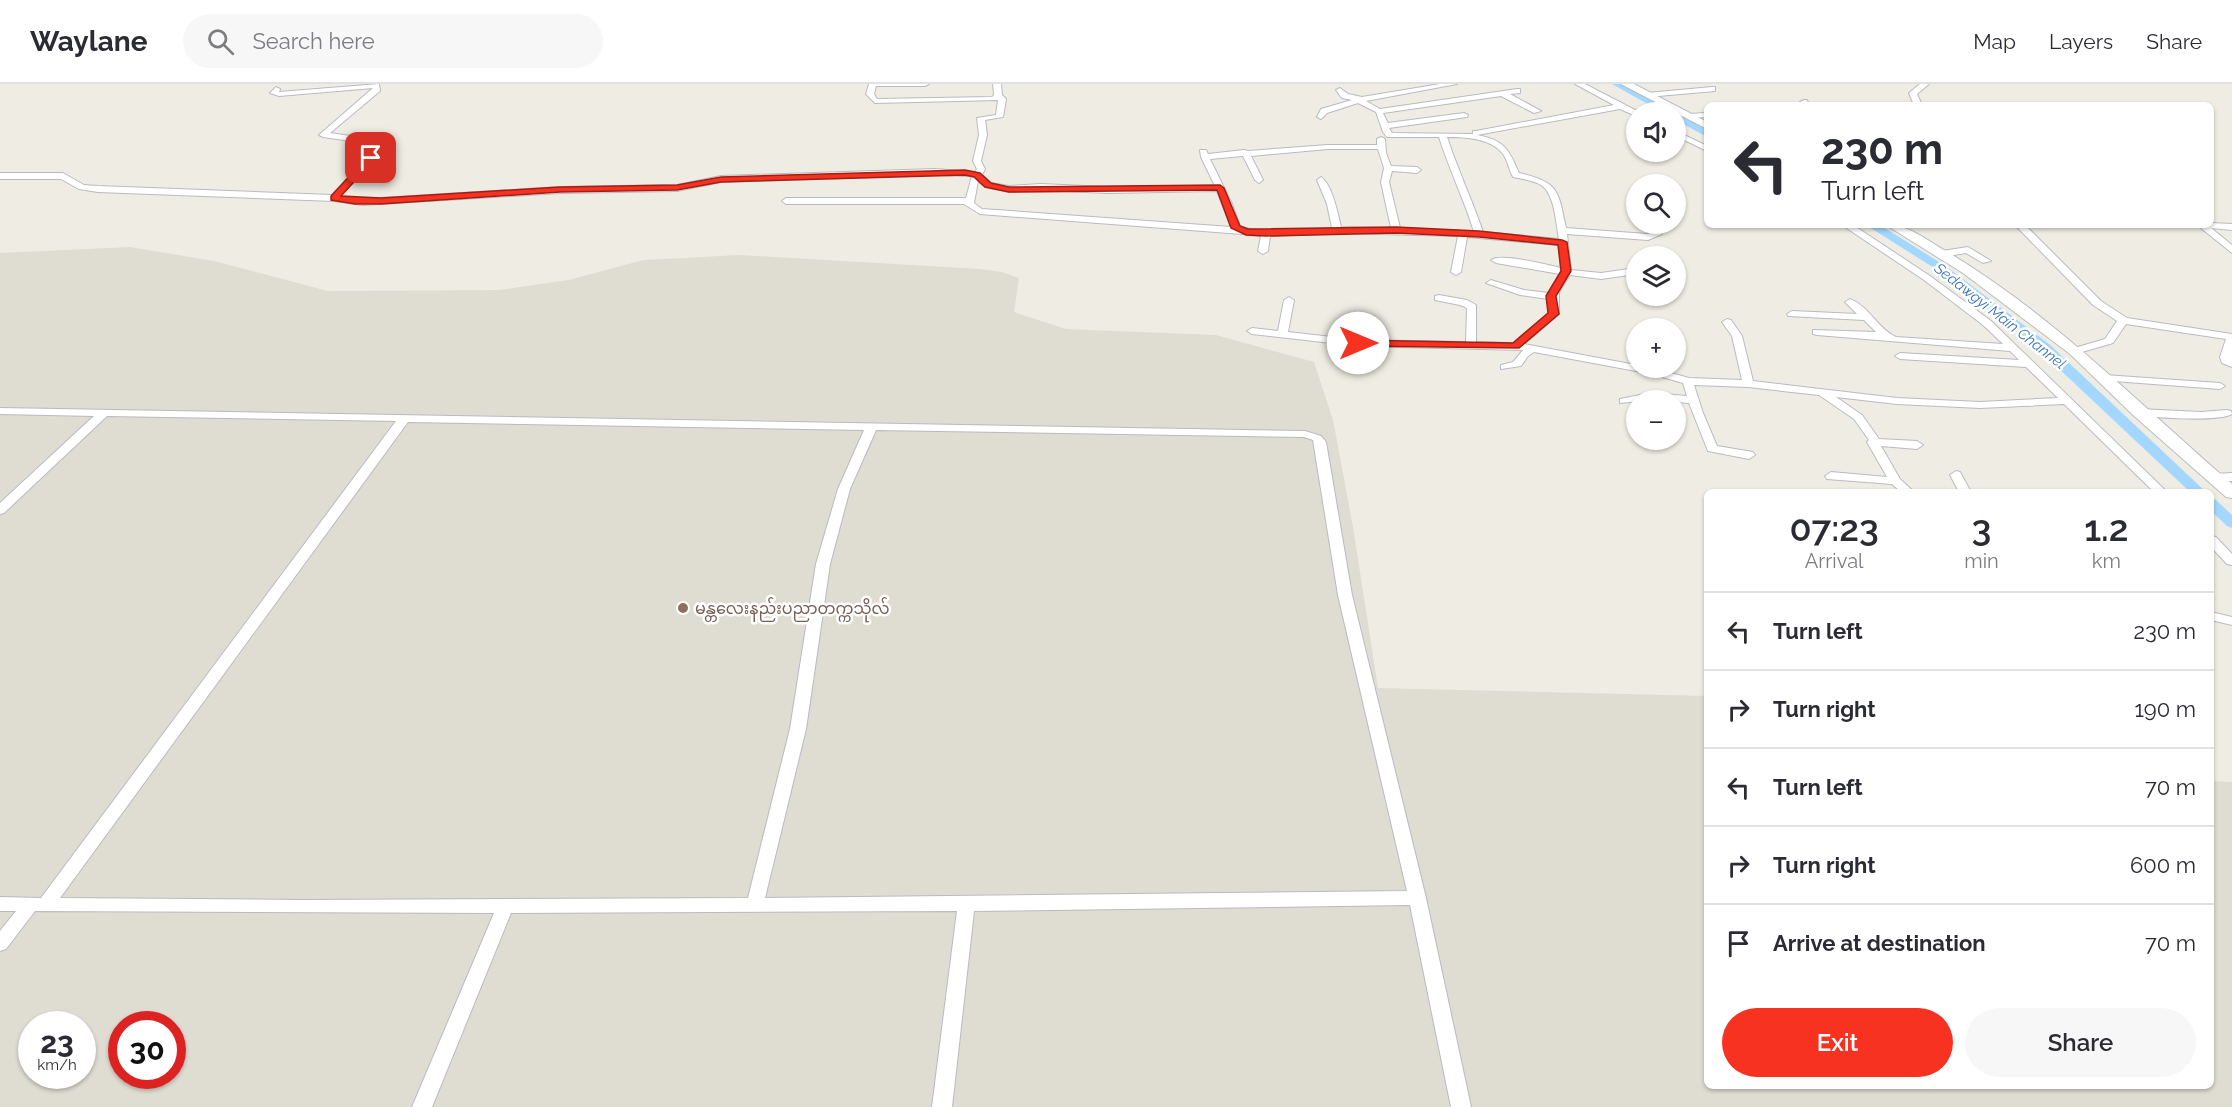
<!DOCTYPE html>
<meta charset="utf-8">
<style>
:root{--surface:#fff;--page:#f7f7f7;--text:#2b2b33;--muted:#7c7c81;--line:#e1e1e2;--accent:#f73221}
body{margin:0;font-family:Raleway,"Noto Sans Myanmar",sans-serif;background:var(--page);color:var(--text);height:100vh;display:flex;flex-direction:column;font-size:22px;white-space:nowrap}
*{box-sizing:border-box;margin:0}
p{font-size:20px;color:var(--muted)}
.icon{flex:none;width:33px;height:33px;fill:none;stroke:currentColor;stroke-width:2;stroke-linecap:round;stroke-linejoin:round}
.map{position:relative;flex:1;overflow:hidden}
.details{position:absolute;left:1704px;top:405px;width:510px;height:600px;display:flex;flex-direction:column;background:var(--surface);border-radius:9px;box-shadow:0 2px 4px #0004}
.details>*{flex:none}
.banner{position:absolute;left:1704px;top:18px;width:510px;height:126px;border-radius:9px;box-shadow:0 2px 4px #0004;background:#fff;color:var(--text);overflow:hidden}
.tools{position:absolute;left:1626px;top:18px;display:grid;gap:12px}
.tools a{display:grid;place-items:center;width:60px;height:60px;border-radius:50%;background:var(--surface);box-shadow:0 2px 4px #0004;font-size:30px}
.speed{position:absolute;left:18px;top:927px;display:flex;gap:12px;font-size:30px;font-weight:700;text-align:center}
.speed>*{display:grid;place-content:center;width:78px;height:78px;border-radius:50%;background:var(--surface);box-shadow:0 2px 4px #0004;line-height:1}
.speed small{font-size:15px;font-weight:400}
.speed .limit{border:9px solid #d22;background:#fff;color:#111}
.pin{position:absolute;display:grid;place-items:center;width:51px;height:51px;color:#fff;margin:-26px;border-radius:12px;box-shadow:0 3px 9px #0006}
.me{position:absolute;width:66px;margin:-33px;rotate:90deg;stroke-linejoin:round;filter:drop-shadow(0 0 4px #0008)}
.turn{display:flex;align-items:center;gap:21px;height:126px;padding:0 18px;font-size:27px}
.turn .icon{width:78px;height:78px;stroke-width:2.5}
.turn b{display:block;font-size:42px;line-height:51px}
.eta{display:flex;justify-content:space-evenly;align-items:center;height:102px;text-align:center}
.eta b{font-size:36px;font-weight:600;line-height:42px}
.button{display:flex;gap:12px;margin-top:auto;padding:12px 18px}
.button a{flex:1;height:69px;border-radius:36px;background:var(--accent);color:#fff;font-size:24px;font-weight:600;line-height:69px;text-align:center}
.button a+a{background:var(--page);color:var(--text)}
ul{padding:0;list-style:none}
li{display:flex;align-items:center;gap:18px;height:78px;padding:0 18px;border-top:2px solid var(--line)}
li div{flex:1}
li b{display:block;font-size:22px}
li em{font-style:normal}
header{display:flex;align-items:center;gap:36px;box-sizing:border-box;height:84px;padding:0 30px;background:var(--surface);border-bottom:2px solid var(--line)}
header strong{font-size:28px}
nav{display:flex;gap:33px;margin-inline-start:auto;font-size:21px}
.search{width:420px;height:54px;background:var(--page);display:flex;align-items:center;gap:15px;box-sizing:border-box;padding:0 21px;border-radius:33px;color:var(--muted);font-size:22px}
.map>svg:first-child{display:block}
.education{fill:#dfdcd2;fill-rule:evenodd}
.lines{fill:none;stroke-linecap:round;stroke-linejoin:round}
.canal{fill:#a3d7ff;fill-rule:evenodd}
.street-casing{stroke:#b8bbc0;stroke-width:2}
.secondary-casing{stroke:#b9bdc3;stroke-width:2}
.street{fill:#fff;fill-rule:evenodd}
.secondary{fill:#fff;fill-rule:evenodd}
.route{fill:#f73221;stroke:#a12015;stroke-width:1.5}
.education-dot{fill:#8d6e63;stroke:#fff;stroke-width:2}
.labels{text-anchor:middle;stroke-width:5;stroke-linejoin:round;paint-order:stroke}
.far-water-label{font-size:15px;font-style:italic;fill:#3777ba;stroke:#fff}
.education-label{font-size:16px;fill:#785e54;stroke:#fff;text-anchor:start}
</style>
<header>
<strong>Waylane</strong>
<div class="search"><svg class="icon" aria-label="search" viewBox="0 0 24 24"><circle cx="10" cy="10" r="6"/><path d="M15 15l6 6"/></svg>Search here</div>
<nav><a>Map</a><a>Layers</a><a>Share</a></nav>
</header>
<div class="map">
<svg width="2232" height="1023" viewBox="0 0 2232 1023">
<rect width="100%" height="100%" fill="#efede3"/>
<!-- education -->
<path class="education" d="M 130,163 L 214,177 L 328,207 L 499,206 L 568,196 L 644,176 L 740,171 L 980,185 L 1002,188 L 1019,194 L 1014,228 L 1066,245 L 1216,251 L 1314,278 L 1333,336 L 1353,443 L 1378,604 L 1707,612 L 1707,1002 L 2211,1002 L 2211,697 L 2232,698 L 2232,1023 L 0,1023 L 0,169 ZM 32,940 L 82,940 L 82,992 L 32,992 ZM 122,940 L 172,940 L 172,992 L 122,992 Z"/>
<g class="lines">
<!-- canal -->
<g class="canal">
<path d="M 1612,0 L 1623,0 L 1673,28 L 1662,28 Z"/>
<path d="M 1676,29 L 1707,46 L 1707,53 L 1676,36 Z"/>
<path d="M 1866,141 L 1880,141 L 1947,183 L 2049,260 L 2206,408 L 2190,408 L 2039,266 L 1939,187 Z"/>
<path d="M 2211,414 L 2216,416 L 2232,431 L 2232,444 L 2227,442 L 2211,427 Z"/>
</g>
<defs>
<g id="street">
<path d="M 379,0 L 380,7 L 330,49 L 385,57 L 389,59 L 340,112 L 363,115 L 560,103 L 677,101 L 721,92 L 935,85 L 975,88 L 977,85 L 973,77 L 979,51 L 977,34 L 996,31 L 998,16 L 875,19 L 866,10 L 869,0 L 929,0 L 925,2 L 876,2 L 874,10 L 877,15 L 992,13 L 994,11 L 993,0 L 1001,0 L 1002,11 L 1006,15 L 1003,33 L 985,36 L 987,51 L 981,77 L 985,85 L 982,91 L 991,99 L 1009,102 L 1041,100 L 1108,103 L 1215,102 L 1201,73 L 1200,66 L 1206,66 L 1208,70 L 1244,66 L 1248,67 L 1328,61 L 1377,61 L 1377,55 L 1381,53 L 1385,55 L 1386,69 L 1391,82 L 1417,83 L 1421,86 L 1417,89 L 1392,87 L 1389,98 L 1400,144 L 1474,148 C 1464,115 1449,85 1439,53 L 1387,53 L 1383,48 L 1376,28 L 1358,19 L 1327,29 L 1321,35 L 1317,33 L 1321,25 L 1352,16 L 1342,14 L 1336,6 L 1340,4 L 1348,10 L 1362,13 L 1440,0 L 1457,0 L 1366,17 L 1380,25 L 1517,5 L 1520,5 L 1520,9 L 1510,10 L 1541,27 L 1534,29 L 1501,12 L 1383,29 L 1388,39 L 1464,29 L 1468,31 L 1467,33 L 1389,44 L 1392,49 L 1473,50 L 1473,47 L 1476,47 L 1614,21 L 1575,0 L 1585,0 L 1639,28 L 1636,28 L 1636,32 L 1620,25 L 1477,51 C 1505,56 1509,66 1519,89 C 1559,98 1558,106 1566,144 L 1647,150 L 1652,149 L 1650,145 L 1655,142 L 1658,143 L 1662,150 L 1648,156 L 1567,150 L 1571,186 L 1601,189 L 1636,184 L 1636,190 L 1601,195 L 1570,191 L 1559,208 L 1559,230 L 1524,260 L 1636,281 L 1636,284 L 1653,284 L 1689,294 L 1742,296 L 1732,252 L 1722,238 L 1727,235 L 1731,236 L 1742,252 L 1753,297 L 1897,314 L 1980,318 L 2058,314 L 2026,283 L 1900,275 L 1895,272 L 1900,269 L 2019,276 L 2010,267 L 1817,251 L 1813,250 L 1813,246 L 1876,248 L 1864,236 L 1788,232 L 1787,230 L 1792,227 L 1857,230 L 1845,218 L 1850,215 C 1869,222 1878,245 1896,253 L 2003,260 L 1983,241 L 1924,196 L 1842,141 L 1853,141 L 1930,192 L 1991,237 L 2167,408 L 2154,408 L 2064,320 L 1980,324 L 1897,320 L 1836,313 L 1862,331 L 1879,355 L 1917,357 L 1923,361 L 1917,365 L 1881,362 L 1900,395 L 1914,408 L 1901,408 L 1892,400 L 1827,395 L 1825,392 L 1831,388 L 1887,393 L 1867,358 L 1869,356 L 1854,335 L 1819,311 L 1748,303 L 1694,301 L 1703,329 L 1717,362 L 1753,368 L 1755,371 L 1749,375 L 1708,367 L 1689,319 L 1650,316 L 1620,319 L 1620,315 L 1650,309 L 1687,312 L 1683,299 L 1652,290 L 1534,268 L 1528,272 L 1521,282 L 1501,285 L 1501,281 L 1513,278 L 1523,266 L 1358,262 L 1252,250 L 1247,247 L 1252,244 L 1278,247 L 1284,216 L 1289,213 L 1294,216 L 1288,248 L 1358,256 L 1466,258 L 1467,224 L 1460,221 L 1435,216 L 1435,212 L 1439,211 L 1467,216 L 1476,221 L 1476,258 L 1513,259 L 1549,229 L 1548,215 L 1520,211 L 1486,199 L 1491,196 L 1524,206 L 1549,209 L 1560,190 L 1496,179 L 1491,176 C 1502,169 1547,181 1561,184 L 1559,161 L 1467,153 L 1461,188 L 1456,191 L 1451,188 L 1458,152 L 1340,149 L 1270,152 L 1268,167 L 1263,170 L 1258,167 L 1261,152 L 1242,150 L 980,130 L 964,120 L 786,120 L 782,117 L 786,114 L 966,114 L 972,92 L 970,92 L 935,91 L 721,98 L 677,107 L 560,109 L 363,121 L 334,117 L 98,108 L 79,105 L 61,95 L 0,95 L 0,89 L 63,89 L 84,101 L 98,102 L 332,111 L 379,61 L 323,53 L 319,51 L 373,4 L 279,12 L 270,9 L 276,3 L 280,5 L 279,8 ZM 1447,53 C 1465,53 1491,54 1503,70 C 1508,77 1509,86 1513,93 C 1522,95 1533,96 1541,101 C 1555,110 1556,140 1559,155 L 1483,148 C 1472,116 1458,86 1447,53 ZM 1328,65 L 1378,65 L 1384,84 L 1381,98 L 1391,144 L 1341,143 C 1338,130 1332,100 1321,93 L 1317,96 L 1327,120 L 1332,144 C 1303,145 1267,153 1240,142 L 1232,120 L 1210,75 L 1243,72 L 1255,96 L 1259,99 L 1263,96 L 1251,72 ZM 978,97 L 985,103 L 1009,108 L 1041,106 L 1108,109 L 1217,107 L 1231,143 L 982,125 L 974,119 Z"/>
<path d="M 1920,0 L 1929,0 L 1917,10 L 1922,21 L 1914,21 L 1909,9 Z"/>
<path d="M 1712,3 L 1715,3 L 1715,7 L 1647,13 L 1643,11 L 1647,9 Z"/>
<path d="M 1804,16 L 1807,16 L 1809,21 L 1801,21 L 1800,18 Z"/>
<path d="M 1707,29 L 1707,33 L 1688,34 L 1684,32 L 1688,30 Z"/>
<path d="M 1676,47 L 1707,62 L 1707,67 L 1676,52 Z"/>
<path d="M 2211,139 L 2232,140 L 2232,146 L 2211,144 L 2232,161 L 2232,169 L 2197,141 L 2211,141 Z"/>
<path d="M 2015,141 L 2025,141 L 2101,217 L 2127,234 L 2232,250 L 2232,283 L 2222,279 L 2220,273 L 2226,255 L 2126,240 L 2113,259 L 2075,270 L 2071,269 L 2071,265 L 2105,255 L 2117,237 L 2093,221 Z"/>
<path d="M 1968,163 L 1991,177 L 1983,179 L 1966,169 L 1942,173 L 1937,170 L 1942,167 Z"/>
<path d="M 2104,291 L 2220,299 L 2225,302 L 2220,305 L 2100,296 L 2100,292 Z"/>
<path d="M 0,324 L 1305,347 L 1321,352 L 1326,358 L 1352,511 L 1426,814 L 1471,1023 L 1451,1023 L 1410,821 L 974,827 L 952,1023 L 932,1023 L 957,827 L 511,829 L 432,1023 L 412,1023 L 494,829 L 35,827 L 6,865 L 0,867 L 0,847 L 16,827 L 0,827 L 0,813 L 41,814 L 396,337 L 107,332 L 4,429 L 0,430 L 0,419 L 94,332 L 0,330 ZM 408,338 L 864,346 L 838,405 L 816,480 L 790,645 L 748,814 L 303,816 L 60,814 ZM 876,346 L 1304,353 L 1313,356 L 1338,511 L 1407,807 L 765,814 L 806,645 L 830,480 L 850,405 Z"/>
<path d="M 2139,325 L 2201,328 L 2227,326 L 2231,327 L 2232,330 C 2218,338 2153,334 2135,330 L 2135,326 Z"/>
<path d="M 1956,387 L 1960,388 L 1971,408 L 1959,408 L 1950,391 Z"/>
<path d="M 2232,389 L 2232,397 L 2214,398 L 2208,394 L 2214,390 Z"/>
<path d="M 2211,452 L 2216,453 L 2232,470 L 2232,481 L 2227,480 L 2211,463 Z"/>
<path d="M 2211,528 L 2232,533 L 2232,541 L 2211,536 Z"/>
</g>
<g id="secondary">
<path d="M 1621,0 L 1634,0 L 1707,38 L 1707,45 Z"/>
<path d="M 1886,141 C 1909,141 1925,155 1944,166 C 2051,229 2138,319 2232,400 L 2232,414 L 2226,413 L 2133,331 L 2070,270 L 1963,189 Z"/>
</g>
</defs>
<!-- street casing -->
<use href="#street" class="street-casing"/>
<!-- secondary casing -->
<use href="#secondary" class="secondary-casing"/>
<!-- street -->
<use href="#street" class="street"/>
<!-- secondary -->
<use href="#secondary" class="secondary"/>
</g>
<!-- route -->
<path class="route" d="M 368,72 L 376,74 L 341,112 L 381,114 L 560,103 L 677,101 L 721,93 L 965,86 L 980,89 L 991,99 L 1009,103 L 1220,101 L 1224,104 L 1240,142 L 1248,145 L 1396,143 L 1479,147 L 1562,156 L 1567,158 L 1571,187 L 1556,212 L 1559,230 L 1519,264 L 1358,262 L 1353,259 L 1354,256 L 1513,259 L 1548,229 L 1546,212 L 1561,187 L 1558,161 L 1479,153 L 1396,149 L 1266,152 L 1246,151 L 1231,144 L 1217,106 L 1009,108 L 985,103 L 974,93 L 965,91 L 721,98 L 677,106 L 560,108 L 381,120 L 355,120 L 331,116 L 331,112 Z"/>
<!-- markers -->
<circle class="education-dot" cx="683" cy="524" r="6"/>
<g class="labels">
<!-- far-water labels -->
<g class="far-water-label">
<text transform="translate(2000 232) rotate(38)" y="5">Sedawgyi Main Channel</text>
</g>
<!-- education labels -->
<g class="education-label">
<text x="695" y="530">မန္တလေးနည်းပညာတက္ကသိုလ်</text>
</g>
</g>
</svg>
<div class="tools">
<a><svg class="icon" aria-label="sound" viewBox="0 0 24 24"><path d="M4 9h4l5-4v14l-5-4H4zM17 9q2 3 0 6"/></svg></a>
<a><svg class="icon" aria-label="search" viewBox="0 0 24 24"><circle cx="10" cy="10" r="6"/><path d="M15 15l6 6"/></svg></a>
<a><svg class="icon" aria-label="layers" viewBox="0 0 24 24"><path d="M12 4l9 5-9 5-9-5zM3 14l9 5 9-5"/></svg></a>
<a>+</a>
<a>−</a>
</div>
<div class="speed"><div>23<small>km/h</small></div><div class="limit">30</div></div>
<div class="pin" style="left:371px;top:74px;background:#d93025"><svg class="icon" aria-label="arrive" viewBox="0 0 24 24"><path d="M6 21V4h12l-3 4 3 4H6"/></svg></div>
<svg class="me" style="left:1358px;top:259px" viewBox="-20 -20 40 40"><circle r="19" fill="#fff"/><path d="M0-13L10 11 0 6-10 11z" fill="#f73221"/></svg>
<div class="banner">
<div class="turn"><svg class="icon" aria-label="left" viewBox="0 0 24 24"><path d="M17 20v-9H6M10 6l-5 5 5 5"/></svg><div><b>230 m</b>Turn left</div></div>
</div>
<section class="details">
<div class="eta">
<div><b>07:23</b><p>Arrival</p></div>
<div><b>3</b><p>min</p></div>
<div><b>1.2</b><p>km</p></div>
</div>
<ul>
<li><svg class="icon" aria-label="left" viewBox="0 0 24 24"><path d="M17 20v-9H6M10 6l-5 5 5 5"/></svg><div><b>Turn left</b></div><em>230 m</em></li>
<li><svg class="icon" aria-label="right" viewBox="0 0 24 24"><path d="M7 20v-9h11M14 6l5 5-5 5"/></svg><div><b>Turn right</b></div><em>190 m</em></li>
<li><svg class="icon" aria-label="left" viewBox="0 0 24 24"><path d="M17 20v-9H6M10 6l-5 5 5 5"/></svg><div><b>Turn left</b></div><em>70 m</em></li>
<li><svg class="icon" aria-label="right" viewBox="0 0 24 24"><path d="M7 20v-9h11M14 6l5 5-5 5"/></svg><div><b>Turn right</b></div><em>600 m</em></li>
<li><svg class="icon" aria-label="arrive" viewBox="0 0 24 24"><path d="M6 21V4h12l-3 4 3 4H6"/></svg><div><b>Arrive at destination</b></div><em>70 m</em></li>
</ul>
<div class="button"><a>Exit</a><a>Share</a></div>
</section>
</div>
